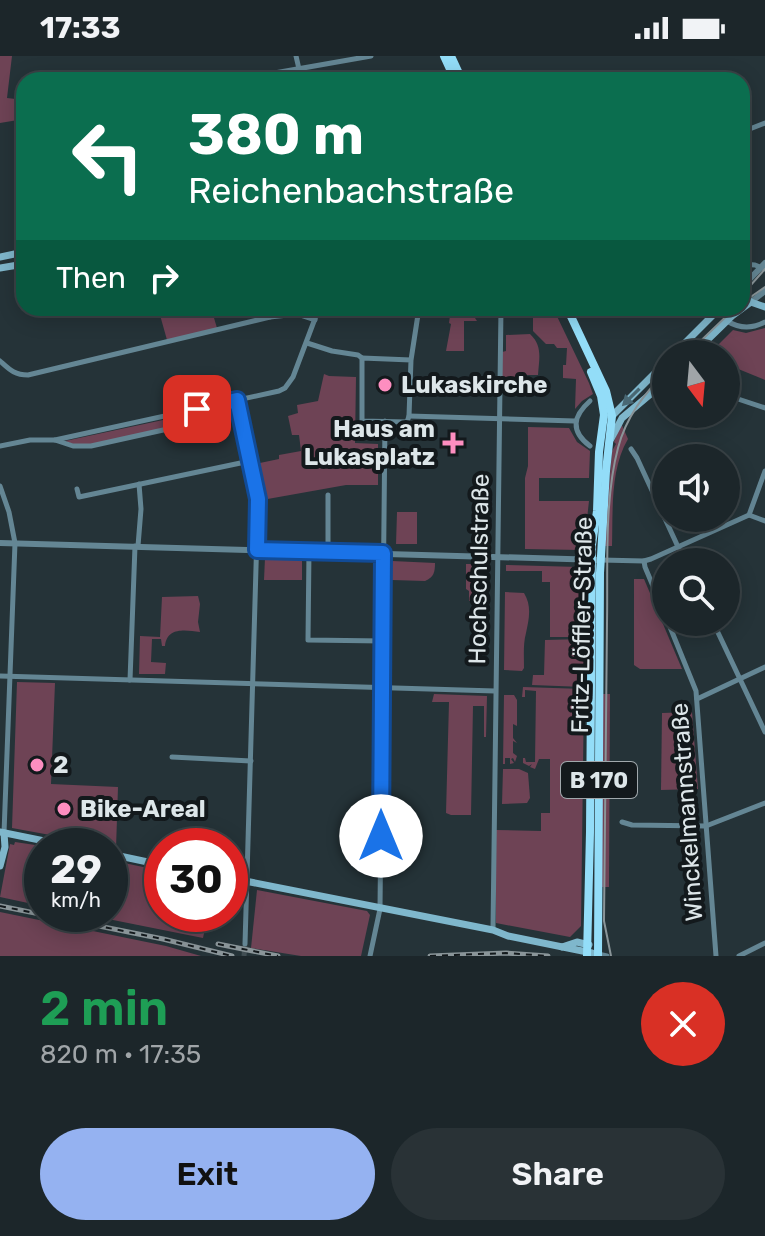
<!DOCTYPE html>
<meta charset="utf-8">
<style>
:root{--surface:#1c262a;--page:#293236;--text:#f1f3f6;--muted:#a0a5a8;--line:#3a4347;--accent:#95b2f1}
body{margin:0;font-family:Rubik,sans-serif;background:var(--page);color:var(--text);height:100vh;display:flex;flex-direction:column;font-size:30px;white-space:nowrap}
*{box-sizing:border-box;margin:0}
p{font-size:26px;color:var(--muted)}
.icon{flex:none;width:44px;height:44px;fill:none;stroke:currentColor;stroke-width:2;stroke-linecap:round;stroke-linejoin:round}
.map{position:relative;height:900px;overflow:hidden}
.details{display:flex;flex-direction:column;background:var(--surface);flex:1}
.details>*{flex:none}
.banner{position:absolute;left:16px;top:16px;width:734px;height:244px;border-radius:24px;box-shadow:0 4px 20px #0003,0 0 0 2px var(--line);background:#0b6e4f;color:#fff;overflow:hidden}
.needle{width:52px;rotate:164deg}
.fabs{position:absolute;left:652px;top:284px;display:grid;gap:16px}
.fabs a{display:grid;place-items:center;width:88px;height:88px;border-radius:50%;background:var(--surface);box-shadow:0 4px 20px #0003,0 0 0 2px var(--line);font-size:40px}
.speed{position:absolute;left:24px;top:772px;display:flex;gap:16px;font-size:40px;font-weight:700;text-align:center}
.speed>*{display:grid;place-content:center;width:104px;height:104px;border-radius:50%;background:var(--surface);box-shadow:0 4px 20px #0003,0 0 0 2px var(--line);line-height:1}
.speed small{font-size:20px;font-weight:400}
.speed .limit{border:12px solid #d22;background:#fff;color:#111}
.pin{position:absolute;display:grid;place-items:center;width:68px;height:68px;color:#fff;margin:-34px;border-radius:16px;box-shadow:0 4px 12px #0006}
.me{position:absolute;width:88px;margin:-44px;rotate:0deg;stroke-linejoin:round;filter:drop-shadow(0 0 6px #0008)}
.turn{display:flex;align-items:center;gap:28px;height:168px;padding:0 40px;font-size:36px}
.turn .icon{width:104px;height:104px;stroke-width:2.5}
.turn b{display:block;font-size:56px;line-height:68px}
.then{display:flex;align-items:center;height:76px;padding:0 40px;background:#0003;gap:16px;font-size:30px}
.round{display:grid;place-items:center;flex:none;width:84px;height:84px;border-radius:42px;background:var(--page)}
.headline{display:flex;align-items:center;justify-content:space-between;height:136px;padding:0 40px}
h1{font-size:48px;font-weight:600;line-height:60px;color:#1e9e55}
.primary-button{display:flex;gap:16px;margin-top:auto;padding:16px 40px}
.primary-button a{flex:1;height:92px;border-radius:48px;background:var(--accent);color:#111;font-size:32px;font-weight:600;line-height:92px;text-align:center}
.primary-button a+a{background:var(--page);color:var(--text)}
.status{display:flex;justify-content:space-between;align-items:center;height:56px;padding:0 40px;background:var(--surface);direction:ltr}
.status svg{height:22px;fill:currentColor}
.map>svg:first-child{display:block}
.green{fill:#6e4355}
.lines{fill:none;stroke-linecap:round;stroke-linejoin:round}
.minor-tunnel{stroke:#414e53;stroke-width:5;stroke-dasharray:5 2.5;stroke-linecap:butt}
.minor{stroke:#648694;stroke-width:5}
.tertiary{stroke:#648694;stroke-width:6}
.secondary{stroke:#7fb7cc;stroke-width:7}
.primary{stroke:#93ddf8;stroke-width:8}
.tram{stroke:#8a9599;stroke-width:2}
.rail-casing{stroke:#8a9599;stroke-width:5}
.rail{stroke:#13191c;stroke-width:2;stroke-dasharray:6;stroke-linecap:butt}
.oneway{fill:#496874}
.route-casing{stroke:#114b97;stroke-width:20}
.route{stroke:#1a73e8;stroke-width:14}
.poi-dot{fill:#fd8ec0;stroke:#13191c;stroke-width:3}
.labels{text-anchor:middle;stroke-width:8;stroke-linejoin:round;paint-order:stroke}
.shield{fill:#13191c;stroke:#a0a8ac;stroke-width:2}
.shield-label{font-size:22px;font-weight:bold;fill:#dde6e9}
.poi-label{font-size:24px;font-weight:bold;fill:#dde6e9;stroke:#13191c;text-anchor:start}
.street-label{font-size:24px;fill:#dde6e9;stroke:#13191c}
</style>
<div class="status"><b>17:33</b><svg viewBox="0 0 49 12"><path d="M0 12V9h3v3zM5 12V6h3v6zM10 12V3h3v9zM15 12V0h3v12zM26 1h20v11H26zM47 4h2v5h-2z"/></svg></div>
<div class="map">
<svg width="765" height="900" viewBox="0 0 765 900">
<rect width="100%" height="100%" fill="#253338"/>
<!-- green -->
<g class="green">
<path d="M 0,0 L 12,0 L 7,42 L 24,44 L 24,63 L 0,67 Z"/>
<path d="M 158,252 L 211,252 L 217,272 L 167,284 Z"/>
<path d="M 451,252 L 475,252 L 475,256 L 477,256 L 475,262 L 477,265 L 464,265 L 464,295 L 446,295 L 451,268 L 449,267 Z"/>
<path d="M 533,252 L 553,252 L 589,327 L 593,338 L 582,345 L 575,353 L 576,323 L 563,322 L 563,309 L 566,309 L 567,292 L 557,292 L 554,288 L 546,288 L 533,275 Z"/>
<path d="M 765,272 L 765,324 L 726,308 L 726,298 L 709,298 L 733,274 L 746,277 Z"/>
<path d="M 530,278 C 543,290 539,303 538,319 L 519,319 L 518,328 L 501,328 L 502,296 L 506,295 L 506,279 Z"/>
<path d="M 324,318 L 329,320 L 356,321 L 355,387 L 378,388 L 378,429 L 346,429 L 262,444 L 255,408 L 279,403 L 279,399 L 301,395 L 299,379 L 292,379 L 288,360 L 298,357 L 297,349 L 318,345 Z"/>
<path d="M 233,349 L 235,356 L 93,388 L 75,389 L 65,385 Z"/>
<path d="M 621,367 L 628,383 C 610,413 613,456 612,490 L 604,490 L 612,395 L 616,388 L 614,386 Z"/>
<path d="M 528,371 L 569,372 L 577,386 L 590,395 L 589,422 L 539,422 L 539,445 L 589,445 L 584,490 L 580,494 L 525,493 L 525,422 L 528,410 Z"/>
<path d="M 397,456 L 417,456 L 417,488 L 396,488 Z"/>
<path d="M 265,502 L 302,503 L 302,524 L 264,524 Z"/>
<path d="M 392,505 L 435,507 C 435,516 434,521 425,525 L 392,524 Z"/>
<path d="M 466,508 L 487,508 L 487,546 L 469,545 L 469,535 L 466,533 Z"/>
<path d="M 506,509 L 579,511 L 582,512 L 584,581 L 550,581 L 550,526 L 542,526 L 542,515 L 506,515 Z"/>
<path d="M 634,523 L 644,523 L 682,613 L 640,613 L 634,609 Z"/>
<path d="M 505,536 L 524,537 C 532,550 529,563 526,577 C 523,588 524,601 524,612 L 522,615 L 504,614 Z"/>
<path d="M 198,540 L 200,548 L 198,566 L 200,576 C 185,574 167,571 165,590 L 162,590 L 161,583 L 152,583 L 151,606 L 166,607 L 165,618 L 139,618 L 140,580 L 160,581 L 162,541 Z"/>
<path d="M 584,583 L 584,631 L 532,629 L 533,619 L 544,619 L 545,584 Z"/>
<path d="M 17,626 L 55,627 L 51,728 L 118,731 L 116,793 L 110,790 L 12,772 Z"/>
<path d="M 523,631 L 584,633 L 581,870 L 570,881 L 496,867 L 496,774 L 541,775 L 541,757 L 550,757 L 550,703 L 539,703 L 535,713 L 530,711 L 532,708 L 529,710 L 523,707 L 523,702 L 525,702 L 526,706 L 535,706 L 536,635 L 525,634 L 525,641 L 522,641 Z"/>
<path d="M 434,638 L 487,640 L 486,681 L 484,681 L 484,650 L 473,650 L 471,759 L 451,759 L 446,757 L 449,646 L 432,646 Z"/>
<path d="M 603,638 L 610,638 L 609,831 L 601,831 Z"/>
<path d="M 504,639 L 514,639 L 517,644 L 517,670 L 513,668 L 513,682 L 517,687 L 513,685 L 513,697 L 517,700 L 515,706 L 513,702 L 511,703 L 514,707 L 510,708 L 510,702 L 505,702 L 505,708 L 503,708 Z"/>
<path d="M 692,656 L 698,733 L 661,734 L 662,657 Z"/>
<path d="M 503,713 L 519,713 L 528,717 L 530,742 L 527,747 L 502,748 Z"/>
<path d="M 15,786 L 42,790 L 42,850 L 0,841 L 10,788 L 14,789 Z"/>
<path d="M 110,804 L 162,815 L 162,858 L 208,858 L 203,882 L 83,858 L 110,858 Z"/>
<path d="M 257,834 L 367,855 L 370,859 L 361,900 L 301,900 L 251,892 Z"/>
<path d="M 0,856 L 166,890 L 201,900 L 0,900 Z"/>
</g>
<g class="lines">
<!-- minor-tunnel -->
<path class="minor-tunnel" d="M 244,900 L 245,888"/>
<!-- minor -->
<g class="minor">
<path d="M 296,0 L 299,13"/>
<path d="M 235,24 L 371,0"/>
<path d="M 742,76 L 765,67"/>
<path d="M 742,208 L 755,209 L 765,213"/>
<path d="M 268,252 L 270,261"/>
<path d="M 727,265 C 740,273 752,273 765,266"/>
<path d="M 307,287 L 332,295 L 358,299 L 362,302"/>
<path d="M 411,304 L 362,302 L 362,365 L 407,366 L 409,360 L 411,304 L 419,252"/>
<path d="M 0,305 C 9,313 14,319 28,319 L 270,261 L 297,258 L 315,264"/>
<path d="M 726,339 L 765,352"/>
<path d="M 237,344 L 258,443 L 245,888"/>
<path d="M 590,345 C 573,360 570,375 590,390"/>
<path d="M 409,360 L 575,365"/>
<path d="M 55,384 L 279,335 L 285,332 L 293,321 L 319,252"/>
<path d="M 0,390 L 30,384 L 55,384 L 73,390 L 91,390 L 240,357"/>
<path d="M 631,393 L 637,402 L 685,506"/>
<path d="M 0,430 L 9,456 L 15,487 L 4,777"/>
<path d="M 77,433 L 79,441 L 250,405"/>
<path d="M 749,459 L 765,465"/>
<path d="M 138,490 L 141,453 L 139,428"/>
<path d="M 309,495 L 308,584 L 383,585"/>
<path d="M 328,496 L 328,439"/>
<path d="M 601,504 L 644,505 L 651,503 L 749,459 L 765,415"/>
<path d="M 644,505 L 645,511 L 666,561"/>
<path d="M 668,566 L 696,635 L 716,900"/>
<path d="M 713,566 L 765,676"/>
<path d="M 0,620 L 495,635"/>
<path d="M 130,624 L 135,490"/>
<path d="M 697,643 L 765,611"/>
<path d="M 172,701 L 251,705"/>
<path d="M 622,766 L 632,769 L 706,770 L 765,747"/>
<path d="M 493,873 L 501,252"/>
<path d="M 598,898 L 607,900"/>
<path d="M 370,900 L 380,853 L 385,365"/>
<path d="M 739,900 L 765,887"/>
</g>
<!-- tertiary -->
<g class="tertiary">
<path d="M 742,231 L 765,207"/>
<path d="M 751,246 L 765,235"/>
<path d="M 0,487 L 601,504"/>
</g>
<!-- secondary -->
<g class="secondary">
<path d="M 0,201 L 24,196"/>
<path d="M 0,212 L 24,208"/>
<path d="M 742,243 L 765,251"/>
<path d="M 674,298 L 720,252"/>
<path d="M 693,298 L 732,260 L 751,246"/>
<path d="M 611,361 L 666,306"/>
<path d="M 611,383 L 622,362 L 666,325"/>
<path d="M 0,776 L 69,790"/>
<path d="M 110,798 L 162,809"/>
<path d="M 0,810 L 5,791 L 4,777"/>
<path d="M 230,822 L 493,874 L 508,880 L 592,897"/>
<path d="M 562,891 L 577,886 L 589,889"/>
</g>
<!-- primary -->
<g class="primary">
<path d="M 444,0 L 455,24"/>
<path d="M 451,0 L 462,24"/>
<path d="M 567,252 L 606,335 L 612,360 L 606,415 L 600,517 L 598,900"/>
<path d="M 587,900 L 590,776 L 592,489 L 597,455 L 599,396 L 604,359 L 601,340 L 591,316"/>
</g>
<!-- tram -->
<g class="tram">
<path d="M 742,239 L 765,213"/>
<path d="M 742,247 L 765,231"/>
<path d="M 687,298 L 735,252"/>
<path d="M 611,900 L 604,865 C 605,766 606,667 607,567 C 608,513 604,444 618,392 C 626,361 644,338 666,316"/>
</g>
<defs>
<g id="rail">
<path d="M 0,850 L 163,883 L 232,900"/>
<path d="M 218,888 L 278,900"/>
<path d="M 430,900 L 506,897 L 548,900"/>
</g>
</defs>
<!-- rail casing -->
<use href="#rail" class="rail-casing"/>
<!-- rail -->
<use href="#rail" class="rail"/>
</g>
<!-- one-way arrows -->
<defs><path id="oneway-solid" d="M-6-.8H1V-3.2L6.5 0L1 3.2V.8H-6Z" transform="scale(2)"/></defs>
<use class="oneway" href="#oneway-solid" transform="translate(631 341) rotate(135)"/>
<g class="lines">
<defs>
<path id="route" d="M 197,353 L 237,344 L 258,443 L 257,494 L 383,497 L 381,780"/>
</defs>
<!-- route casing -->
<use href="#route" class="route-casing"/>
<!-- route -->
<use href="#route" class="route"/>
</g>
<!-- markers -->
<g class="poi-dot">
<circle cx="385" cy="329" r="8"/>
<path d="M449 375h8v8h8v8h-8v8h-8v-8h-8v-8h8z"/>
<circle cx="37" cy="709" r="8"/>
<circle cx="64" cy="753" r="8"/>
</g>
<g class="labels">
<!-- shield labels -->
<rect class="shield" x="561" y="706" width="76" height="36" rx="6"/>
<g class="shield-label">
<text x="599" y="732">B 170</text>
</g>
<!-- poi labels -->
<g class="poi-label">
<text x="401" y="337">Lukaskirche</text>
<text x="435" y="381" text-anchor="end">Haus am<tspan x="435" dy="28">Lukasplatz</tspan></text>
<text x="53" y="717">2</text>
<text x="80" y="761">Bike-Areal</text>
</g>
<!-- street labels -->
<g class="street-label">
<text transform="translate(479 513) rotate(-89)" y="8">Hochschulstraße</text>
<text transform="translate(582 569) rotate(-89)" y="8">Fritz-Löffler-Straße</text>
<text transform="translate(687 756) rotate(-94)" y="8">Winckelmannstraße</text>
</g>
</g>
</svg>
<div class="fabs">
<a><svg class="needle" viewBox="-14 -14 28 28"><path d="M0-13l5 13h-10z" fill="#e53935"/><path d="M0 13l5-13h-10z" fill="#a0a5a8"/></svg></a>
<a><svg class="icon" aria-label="sound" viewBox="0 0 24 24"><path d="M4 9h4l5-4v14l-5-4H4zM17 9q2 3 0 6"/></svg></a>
<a><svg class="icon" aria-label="search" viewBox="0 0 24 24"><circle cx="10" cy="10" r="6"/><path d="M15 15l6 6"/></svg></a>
</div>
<div class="speed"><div>29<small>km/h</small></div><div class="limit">30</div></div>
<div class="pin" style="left:197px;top:353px;background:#d93025"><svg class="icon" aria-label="arrive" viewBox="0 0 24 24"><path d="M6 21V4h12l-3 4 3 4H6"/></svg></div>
<svg class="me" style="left:381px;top:780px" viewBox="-20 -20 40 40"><circle r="19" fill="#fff"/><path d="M0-13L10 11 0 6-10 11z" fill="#1a73e8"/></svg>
<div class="banner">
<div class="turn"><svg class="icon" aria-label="left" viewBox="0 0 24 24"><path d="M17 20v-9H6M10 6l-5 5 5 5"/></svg><div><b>380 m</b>Reichenbachstraße</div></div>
<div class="then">Then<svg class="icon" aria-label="right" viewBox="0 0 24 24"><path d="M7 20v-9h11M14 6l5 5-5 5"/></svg></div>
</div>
</div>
<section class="details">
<div class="headline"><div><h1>2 min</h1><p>820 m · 17:35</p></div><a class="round" style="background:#d93025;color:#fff"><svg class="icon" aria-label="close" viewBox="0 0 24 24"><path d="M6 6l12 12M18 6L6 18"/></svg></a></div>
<div class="primary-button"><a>Exit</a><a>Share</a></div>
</section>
